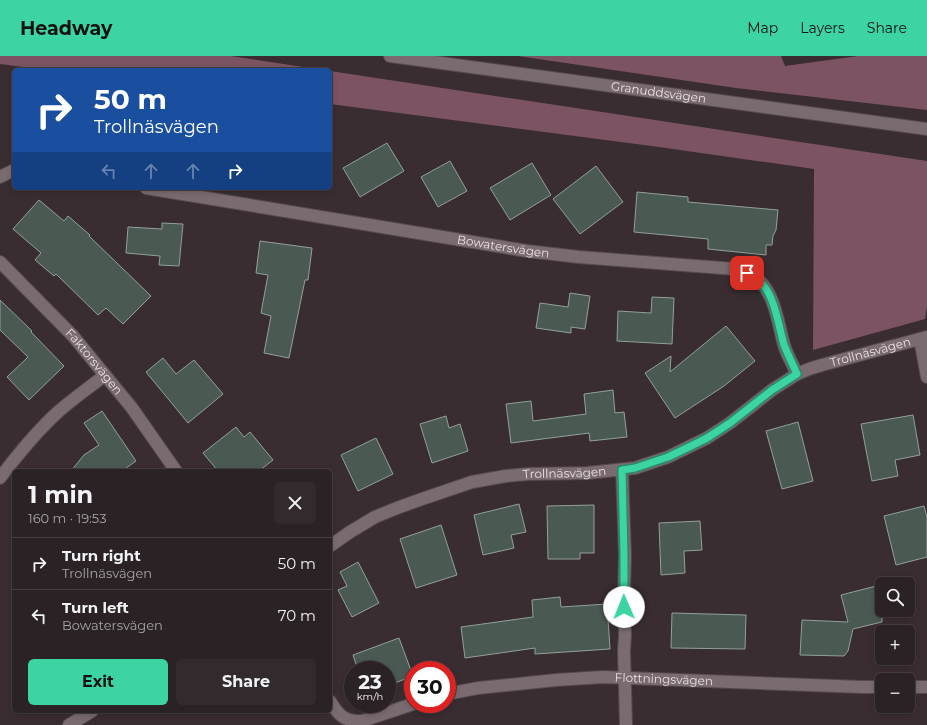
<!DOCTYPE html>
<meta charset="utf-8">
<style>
:root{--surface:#2b2225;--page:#332a2d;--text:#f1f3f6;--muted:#a6a4a7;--line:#473f42;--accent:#3dd4a3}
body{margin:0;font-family:Montserrat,sans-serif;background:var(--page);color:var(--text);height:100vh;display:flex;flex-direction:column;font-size:15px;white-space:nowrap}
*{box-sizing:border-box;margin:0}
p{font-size:13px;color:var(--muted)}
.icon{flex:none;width:22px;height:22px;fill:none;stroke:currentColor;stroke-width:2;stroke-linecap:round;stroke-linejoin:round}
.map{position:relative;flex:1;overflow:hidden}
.panel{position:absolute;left:12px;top:413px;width:320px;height:244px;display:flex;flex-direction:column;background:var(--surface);border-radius:6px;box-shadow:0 2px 6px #0003,0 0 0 1px var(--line)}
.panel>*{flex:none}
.banner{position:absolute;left:12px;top:12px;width:320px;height:122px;border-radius:6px;box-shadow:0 2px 6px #0003,0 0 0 1px var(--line);background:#1a4fa0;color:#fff;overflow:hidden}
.buttons{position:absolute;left:875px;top:521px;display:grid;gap:8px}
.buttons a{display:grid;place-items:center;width:40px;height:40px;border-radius:6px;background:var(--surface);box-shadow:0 2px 6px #0003,0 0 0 1px var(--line);font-size:20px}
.speed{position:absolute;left:344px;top:605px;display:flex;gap:8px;font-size:20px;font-weight:700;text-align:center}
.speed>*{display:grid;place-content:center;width:52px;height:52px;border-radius:50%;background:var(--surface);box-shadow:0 2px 6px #0003,0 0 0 1px var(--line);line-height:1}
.speed small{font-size:10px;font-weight:400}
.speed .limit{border:6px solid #d22;background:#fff;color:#111}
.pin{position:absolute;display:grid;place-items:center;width:34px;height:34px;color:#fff;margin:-17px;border-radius:8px;box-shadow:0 2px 6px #0006}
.me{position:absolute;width:44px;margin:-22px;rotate:359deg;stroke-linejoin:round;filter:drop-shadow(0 0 3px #0008)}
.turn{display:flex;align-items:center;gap:14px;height:84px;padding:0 16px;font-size:18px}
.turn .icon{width:52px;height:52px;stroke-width:2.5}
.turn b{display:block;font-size:28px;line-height:34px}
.lanes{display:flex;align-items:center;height:38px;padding:0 16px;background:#0003;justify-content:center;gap:20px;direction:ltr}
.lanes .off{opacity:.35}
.round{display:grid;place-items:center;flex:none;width:42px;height:42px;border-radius:6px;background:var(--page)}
.head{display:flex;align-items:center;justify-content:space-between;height:68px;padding:0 16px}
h1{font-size:24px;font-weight:700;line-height:30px}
.primary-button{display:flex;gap:8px;margin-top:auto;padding:8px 16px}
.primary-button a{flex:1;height:46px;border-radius:6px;background:var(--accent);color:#111;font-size:16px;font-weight:700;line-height:46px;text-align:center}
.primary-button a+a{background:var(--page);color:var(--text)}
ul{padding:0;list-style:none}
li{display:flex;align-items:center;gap:12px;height:52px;padding:0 16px;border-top:1px solid var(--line)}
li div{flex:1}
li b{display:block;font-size:15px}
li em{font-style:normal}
header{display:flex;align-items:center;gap:24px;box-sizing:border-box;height:56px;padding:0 20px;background:var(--accent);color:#111}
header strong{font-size:19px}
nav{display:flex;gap:22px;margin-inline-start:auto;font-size:14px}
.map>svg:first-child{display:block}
.forest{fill:#7c5362}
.building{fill:#4b5953;stroke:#91a199}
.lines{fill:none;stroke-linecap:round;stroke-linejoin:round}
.minor-casing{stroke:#544a4e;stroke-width:14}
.minor{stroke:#7a6b70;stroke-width:12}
.route-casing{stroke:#288a6a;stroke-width:10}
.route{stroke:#3dd4a3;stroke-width:7}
.labels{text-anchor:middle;stroke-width:4;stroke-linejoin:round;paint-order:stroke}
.street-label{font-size:12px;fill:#e9e0e3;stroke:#392d31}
</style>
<header>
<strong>Headway</strong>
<nav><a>Map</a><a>Layers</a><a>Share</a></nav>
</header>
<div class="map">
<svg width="927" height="669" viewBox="0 0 927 669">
<rect width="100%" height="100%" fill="#392d31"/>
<!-- forest -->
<g class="forest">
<path d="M 0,0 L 231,0 L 323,14 L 47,14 L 0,8 Z"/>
<path d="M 518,0 L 781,0 L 785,10 L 858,0 L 927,0 L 927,54 L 736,32 Z"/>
<path d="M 330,15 L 927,105 L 927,250 L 925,263 L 813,294 L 814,113 L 659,91 L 330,48 Z"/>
</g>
<!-- building -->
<g class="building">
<path d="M 387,87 L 404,115 L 360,141 L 343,112 Z"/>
<path d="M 450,105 L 467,135 L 438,151 L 421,121 Z"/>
<path d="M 532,107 L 551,139 L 510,164 L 490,132 Z"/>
<path d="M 596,110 L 623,146 L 580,178 L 553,143 Z"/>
<path d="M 637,136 L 688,141 L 688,146 L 778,154 L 776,174 L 773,180 L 772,189 L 766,189 L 766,199 L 708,193 L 708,183 L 634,176 Z"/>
<path d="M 39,144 L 64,165 L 68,160 L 90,179 L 89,180 L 151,240 L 123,268 L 106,252 L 98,259 L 56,218 L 54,220 L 35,204 L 41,197 L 13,173 Z"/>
<path d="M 162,167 L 183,168 L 179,210 L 159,209 L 160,200 L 126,197 L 128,171 L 162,173 Z"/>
<path d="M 260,185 L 312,192 L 308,224 L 305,224 L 289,302 L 264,297 L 271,260 L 261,257 L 268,219 L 256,217 Z"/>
<path d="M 570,237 L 590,240 L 585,273 L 571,271 L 571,277 L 536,272 L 540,247 L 568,251 Z"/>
<path d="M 652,241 L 674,242 L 672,288 L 617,285 L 618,255 L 651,257 Z"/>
<path d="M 0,244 L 32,275 L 31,276 L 64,310 L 29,344 L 7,321 L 28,301 L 0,274 Z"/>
<path d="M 726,270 L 755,305 L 724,330 L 675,362 L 645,317 L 671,300 L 670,316 Z"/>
<path d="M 163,302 L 176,318 L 194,304 L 223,338 L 188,367 L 146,316 Z"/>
<path d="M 613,334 L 615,357 L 624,356 L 627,381 L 590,385 L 589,377 L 511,387 L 506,348 L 531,345 L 533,365 L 586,358 L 584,338 Z"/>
<path d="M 102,355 L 136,405 L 122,415 L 71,415 L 84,399 L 99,389 L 84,367 Z"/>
<path d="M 913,359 L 920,399 L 895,404 L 898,420 L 872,425 L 861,368 Z"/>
<path d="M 446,360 L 449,372 L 460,368 L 468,395 L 432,407 L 420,368 Z"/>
<path d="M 798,366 L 813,425 L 782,433 L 766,375 Z"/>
<path d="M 236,371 L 244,381 L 250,376 L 273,404 L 259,415 L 218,415 L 203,397 Z"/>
<path d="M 376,382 L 393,418 L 358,435 L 341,399 Z"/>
<path d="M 519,448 L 526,476 L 511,479 L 514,492 L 483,499 L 474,459 Z"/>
<path d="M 594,449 L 594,497 L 580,497 L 580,503 L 548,503 L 547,450 Z"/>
<path d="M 924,450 L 927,461 L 927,501 L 896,509 L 884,460 Z"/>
<path d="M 700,465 L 702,494 L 684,495 L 685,517 L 661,519 L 659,467 Z"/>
<path d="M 441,469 L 457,519 L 416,532 L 400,483 Z"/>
<path d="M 358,506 L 379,547 L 352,561 L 338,534 L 347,530 L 340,516 Z"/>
<path d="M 880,529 L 882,540 L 882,566 L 853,573 L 848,595 L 844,600 L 800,599 L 802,564 L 848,566 L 841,539 Z"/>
<path d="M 560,541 L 561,551 L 607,548 L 610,593 L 535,598 L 535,592 L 465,602 L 461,571 L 533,561 L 532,544 Z"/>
<path d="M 672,557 L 746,559 L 745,593 L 671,592 Z"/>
<path d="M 399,582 L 413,620 L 387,630 L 387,614 L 358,614 L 353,599 Z"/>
</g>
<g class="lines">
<defs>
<g id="minor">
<path id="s1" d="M 390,0 L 927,73"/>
<path d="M 0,121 L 14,114"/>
<path id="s2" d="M 146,132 L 527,195 L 579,201 L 735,213 C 739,214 743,215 747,217 C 775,228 777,265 784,289 C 787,299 793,309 797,318"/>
<path id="s3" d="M 0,206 L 73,280 L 132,352 L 176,415"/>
<path d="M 920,283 L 927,321"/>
<path d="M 622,414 L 625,499 L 624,538 L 625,579 L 624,596 L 626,669"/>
<path d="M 0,422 C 18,398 37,375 59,355 C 74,342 90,331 105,319"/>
<path id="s4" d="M 330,490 L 350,476 L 375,461 L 397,452 L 422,443 L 472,426 L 506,420 L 528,418 L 587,417 L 635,412 L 668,401 L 707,382 L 730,367 L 772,334 L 797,318 L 809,313 L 822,309 L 927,281"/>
<path d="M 908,631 L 927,631"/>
<path id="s5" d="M 447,638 L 478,632 L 556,624 L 603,621 L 862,631 L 882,631"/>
<path d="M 330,645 C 338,659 345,666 362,665 L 413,648"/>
<path d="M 69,669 L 92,655"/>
</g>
</defs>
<!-- minor casing -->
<use href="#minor" class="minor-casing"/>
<!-- minor -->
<use href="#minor" class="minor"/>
</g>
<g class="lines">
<defs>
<path id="route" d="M 624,551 L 624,499 L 622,414 L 635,412 L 668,401 L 691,390 L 707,382 L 730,367 L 772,334 L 797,318 C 793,309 788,299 784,289 C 779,272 775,241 762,228 C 758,223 753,220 747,217"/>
</defs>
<!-- route casing -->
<use href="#route" class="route-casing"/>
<!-- route -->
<use href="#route" class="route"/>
</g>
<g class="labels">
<!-- street labels -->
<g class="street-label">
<text dy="4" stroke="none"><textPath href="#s1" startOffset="271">Granuddsvägen</textPath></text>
<text dy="4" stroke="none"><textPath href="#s2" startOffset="362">Bowatersvägen</textPath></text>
<text dy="4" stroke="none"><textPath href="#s4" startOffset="586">Trollnäsvägen</textPath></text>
<text dy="4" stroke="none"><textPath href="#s3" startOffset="137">Faktorsvägen</textPath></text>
<text dy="4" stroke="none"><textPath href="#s4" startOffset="250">Trollnäsvägen</textPath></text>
<text dy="4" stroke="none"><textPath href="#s5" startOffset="218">Flottningsvägen</textPath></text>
</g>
</g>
</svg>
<div class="buttons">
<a><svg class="icon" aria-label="search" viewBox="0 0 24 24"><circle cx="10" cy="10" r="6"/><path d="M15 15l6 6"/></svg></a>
<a>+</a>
<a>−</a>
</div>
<div class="speed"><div>23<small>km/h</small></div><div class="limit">30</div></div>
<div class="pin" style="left:747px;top:217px;background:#d93025"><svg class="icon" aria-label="arrive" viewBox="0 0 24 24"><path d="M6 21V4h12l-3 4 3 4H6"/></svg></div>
<svg class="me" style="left:624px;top:551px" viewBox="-20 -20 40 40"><circle r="19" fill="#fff"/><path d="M0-13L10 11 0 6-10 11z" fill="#3dd4a3"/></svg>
<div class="banner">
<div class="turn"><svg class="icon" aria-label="right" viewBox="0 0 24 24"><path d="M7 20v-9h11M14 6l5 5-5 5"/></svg><div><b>50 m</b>Trollnäsvägen</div></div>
<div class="lanes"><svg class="icon off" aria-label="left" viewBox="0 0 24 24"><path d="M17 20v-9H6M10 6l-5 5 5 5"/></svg><svg class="icon off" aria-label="ahead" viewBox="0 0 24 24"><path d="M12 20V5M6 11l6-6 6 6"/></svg><svg class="icon off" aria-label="ahead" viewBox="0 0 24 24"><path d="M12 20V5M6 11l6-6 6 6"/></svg><svg class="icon" aria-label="right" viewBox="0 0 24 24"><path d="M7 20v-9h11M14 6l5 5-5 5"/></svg></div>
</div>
<section class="panel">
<div class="head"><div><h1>1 min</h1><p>160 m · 19:53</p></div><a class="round"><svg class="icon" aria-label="close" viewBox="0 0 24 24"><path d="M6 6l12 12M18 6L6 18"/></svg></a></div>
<ul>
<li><svg class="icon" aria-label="right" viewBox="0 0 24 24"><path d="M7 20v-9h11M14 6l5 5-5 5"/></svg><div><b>Turn right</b><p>Trollnäsvägen</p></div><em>50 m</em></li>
<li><svg class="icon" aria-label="left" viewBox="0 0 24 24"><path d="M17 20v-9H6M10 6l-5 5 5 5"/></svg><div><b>Turn left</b><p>Bowatersvägen</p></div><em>70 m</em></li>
</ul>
<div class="primary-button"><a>Exit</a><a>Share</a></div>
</section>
</div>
